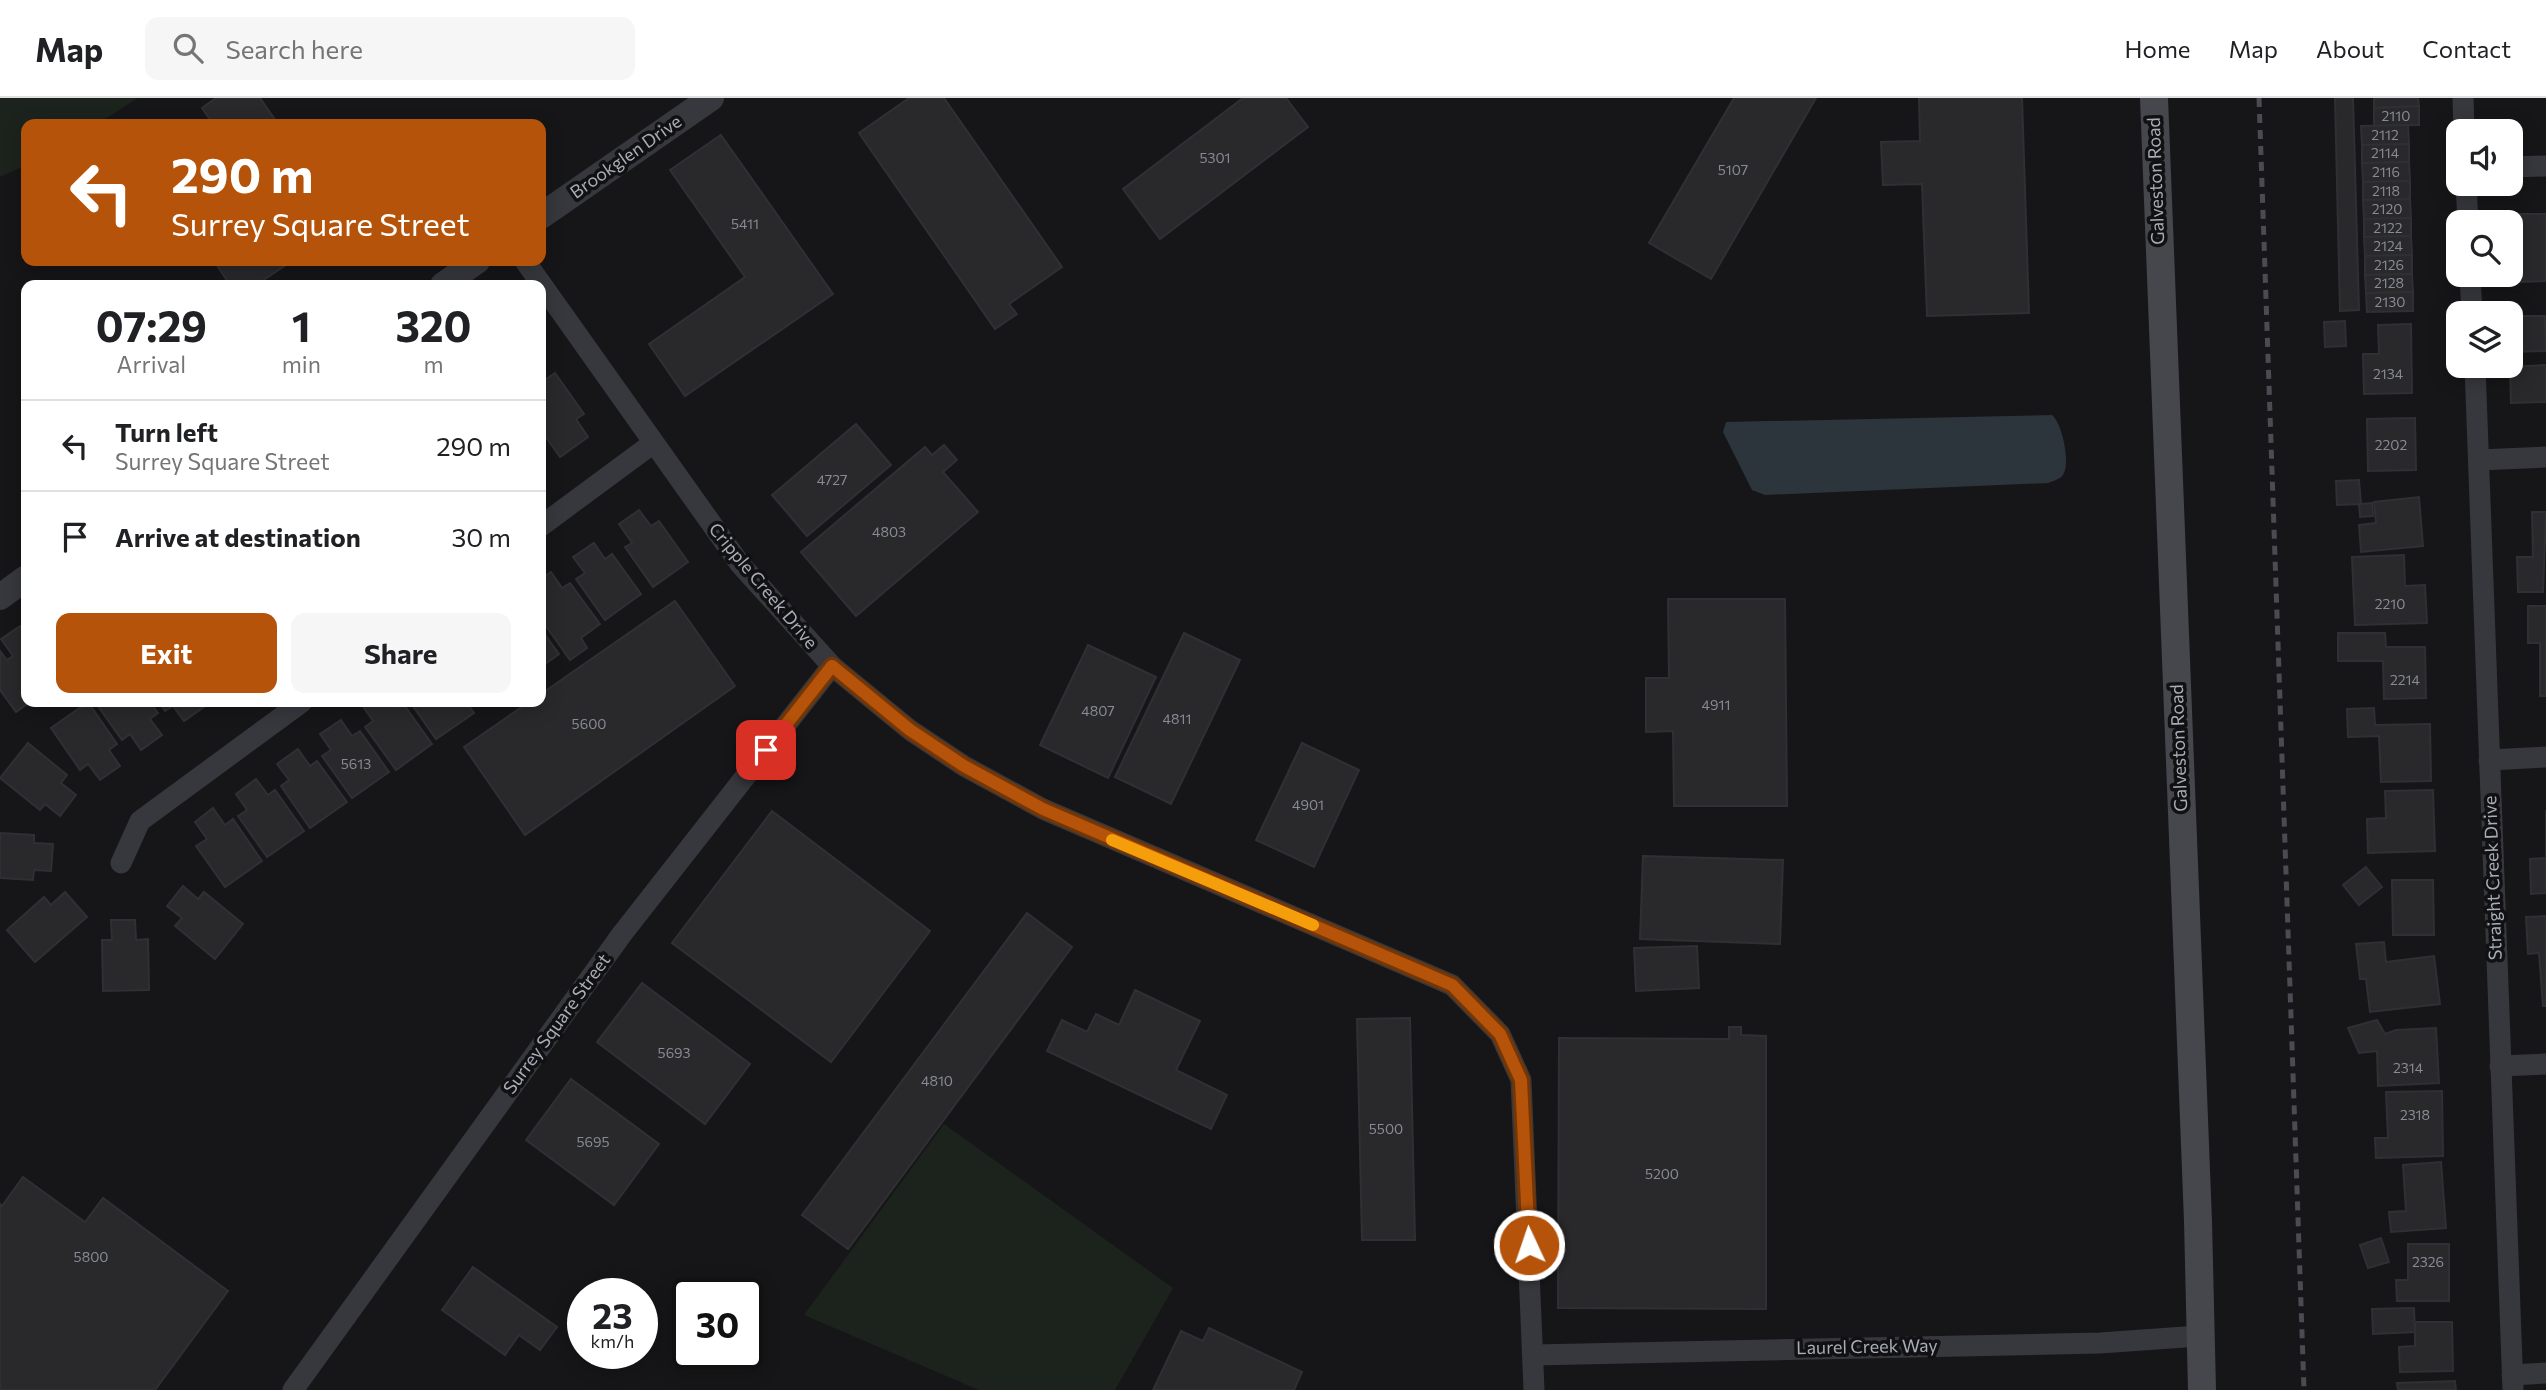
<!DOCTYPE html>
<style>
:root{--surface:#fff;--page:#f6f6f6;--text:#202124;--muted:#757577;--line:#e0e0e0;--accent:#b45309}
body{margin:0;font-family:Commissioner,sans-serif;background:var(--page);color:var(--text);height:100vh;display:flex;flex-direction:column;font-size:26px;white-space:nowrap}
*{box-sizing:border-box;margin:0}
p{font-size:23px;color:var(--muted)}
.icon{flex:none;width:38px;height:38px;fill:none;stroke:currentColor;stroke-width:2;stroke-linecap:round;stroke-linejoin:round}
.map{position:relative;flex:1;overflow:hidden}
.drawer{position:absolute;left:21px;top:182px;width:525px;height:427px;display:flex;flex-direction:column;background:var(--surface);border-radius:14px;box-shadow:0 4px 18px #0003}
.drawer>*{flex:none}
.top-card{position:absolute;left:21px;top:21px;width:525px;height:147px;border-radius:14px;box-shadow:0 4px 18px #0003;background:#b45309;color:#fff;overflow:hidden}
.buttons{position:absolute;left:2446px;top:21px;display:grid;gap:14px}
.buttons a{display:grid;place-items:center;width:77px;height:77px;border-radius:14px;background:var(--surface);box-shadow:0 4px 18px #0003;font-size:35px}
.speed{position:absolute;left:567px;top:1180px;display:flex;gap:14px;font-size:35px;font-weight:700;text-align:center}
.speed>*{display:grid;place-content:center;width:91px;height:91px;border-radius:50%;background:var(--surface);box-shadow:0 4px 18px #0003;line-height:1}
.speed small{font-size:18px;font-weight:400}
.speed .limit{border:4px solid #111;border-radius:10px;background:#fff;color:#111}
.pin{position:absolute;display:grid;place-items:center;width:60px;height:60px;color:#fff;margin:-30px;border-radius:14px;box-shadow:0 4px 10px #0006}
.me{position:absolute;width:77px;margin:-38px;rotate:357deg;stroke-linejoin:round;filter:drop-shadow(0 0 5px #0008)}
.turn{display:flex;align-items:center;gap:24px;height:147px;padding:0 35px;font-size:32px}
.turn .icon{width:91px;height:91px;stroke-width:2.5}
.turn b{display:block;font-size:49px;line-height:60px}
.eta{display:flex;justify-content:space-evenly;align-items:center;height:119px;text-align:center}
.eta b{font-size:42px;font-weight:700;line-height:49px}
.cta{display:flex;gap:14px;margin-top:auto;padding:14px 35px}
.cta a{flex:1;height:80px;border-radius:14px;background:var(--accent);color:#fff;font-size:28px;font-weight:700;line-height:80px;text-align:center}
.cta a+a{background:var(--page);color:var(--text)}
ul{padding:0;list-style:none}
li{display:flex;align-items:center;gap:21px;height:91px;padding:0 35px;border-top:2px solid var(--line)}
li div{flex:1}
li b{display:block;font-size:26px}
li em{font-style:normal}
header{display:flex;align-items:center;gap:42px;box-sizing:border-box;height:98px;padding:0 35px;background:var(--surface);border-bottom:2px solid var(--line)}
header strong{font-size:33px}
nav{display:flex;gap:38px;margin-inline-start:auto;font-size:24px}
.search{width:490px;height:63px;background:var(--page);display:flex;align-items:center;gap:18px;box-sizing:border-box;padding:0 24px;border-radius:14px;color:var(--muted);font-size:26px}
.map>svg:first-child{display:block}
.green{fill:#1c231d}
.water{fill:#2c353c}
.building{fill:#29292c;stroke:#303034;stroke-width:2}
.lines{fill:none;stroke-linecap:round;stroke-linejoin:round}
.minor{stroke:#37383d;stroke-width:21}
.tertiary{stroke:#37383d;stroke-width:26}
.secondary{stroke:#45474d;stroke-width:28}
.rail{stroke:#4a4c52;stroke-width:5;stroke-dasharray:9 7;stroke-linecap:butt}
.route-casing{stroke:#753606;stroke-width:18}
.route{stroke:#b45309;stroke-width:12}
.slow{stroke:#f59e0b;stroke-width:12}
.labels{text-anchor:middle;stroke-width:7;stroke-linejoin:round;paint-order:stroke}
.number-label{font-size:14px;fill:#888b94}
.street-label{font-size:18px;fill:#a8adb8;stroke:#111113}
</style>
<header>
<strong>Map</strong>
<div class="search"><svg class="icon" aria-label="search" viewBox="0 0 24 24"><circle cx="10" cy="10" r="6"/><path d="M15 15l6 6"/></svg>Search here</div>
<nav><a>Home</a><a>Map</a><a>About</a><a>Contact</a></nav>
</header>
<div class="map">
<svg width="2546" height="1292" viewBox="0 0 2546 1292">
<rect width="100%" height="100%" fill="#161618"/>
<!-- green -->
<g class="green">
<path d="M 0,0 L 138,0 L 97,26 L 26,26 L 26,67 L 0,79 Z"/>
<path d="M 944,1026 L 1173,1190 L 1115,1292 L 979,1292 L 804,1217 Z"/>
</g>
<!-- water -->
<path class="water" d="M 2052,317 C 2062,325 2071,365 2063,377 C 2060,381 2053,383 2048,385 L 1765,397 L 1752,392 L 1723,334 L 1726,324 Z"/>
<!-- building -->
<g class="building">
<path d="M 216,0 L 260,0 L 278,26 L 213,26 L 202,10 Z"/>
<path d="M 909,0 L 944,0 L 1062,169 L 1009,206 L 1017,216 L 995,231 L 859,35 Z"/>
<path d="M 1243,0 L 1286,0 L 1308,29 L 1160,141 L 1123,91 Z"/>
<path d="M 1734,0 L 1816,0 L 1711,181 L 1649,145 Z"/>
<path d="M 1919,0 L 2022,0 L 2029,215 L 1927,218 L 1922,86 L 1883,87 L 1881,44 L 1920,43 Z"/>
<path d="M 2335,0 L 2353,0 L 2359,212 L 2340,213 Z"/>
<path d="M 2374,0 L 2418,0 L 2419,8 L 2374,10 Z"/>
<path d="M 2419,8 L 2419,27 L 2374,28 L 2374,10 Z"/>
<path d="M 2408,27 L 2409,46 L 2362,47 L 2361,28 Z"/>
<path d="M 721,37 L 833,196 L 685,298 L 649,246 L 745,179 L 670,72 Z"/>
<path d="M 2409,46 L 2409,64 L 2362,65 L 2362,47 Z"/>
<path d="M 2409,64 L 2410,83 L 2363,84 L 2362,65 Z"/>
<path d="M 2410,83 L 2410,101 L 2363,102 L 2363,84 Z"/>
<path d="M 2410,101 L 2411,120 L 2364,121 L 2363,102 Z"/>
<path d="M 2515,116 L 2546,116 L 2546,183 L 2516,184 Z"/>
<path d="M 2411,120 L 2411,138 L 2364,139 L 2364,121 Z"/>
<path d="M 2411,138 L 2412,157 L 2365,158 L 2364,139 Z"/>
<path d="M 2412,157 L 2412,176 L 2365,177 L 2365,158 Z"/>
<path d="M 214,163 L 292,163 L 256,187 L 230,187 Z"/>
<path d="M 2412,176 L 2413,194 L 2366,195 L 2365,177 Z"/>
<path d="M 2413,194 L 2413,213 L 2367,214 L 2366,195 Z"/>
<path d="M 2513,218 L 2545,218 L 2546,253 L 2513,254 Z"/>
<path d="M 2345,223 L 2346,248 L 2325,249 L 2324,224 Z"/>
<path d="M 2411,226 L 2412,295 L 2364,296 L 2363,256 L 2379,256 L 2378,227 Z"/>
<path d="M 2546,267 L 2546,304 L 2511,305 L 2510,269 Z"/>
<path d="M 555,275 L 584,316 L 576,321 L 588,339 L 560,359 L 541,332 L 541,285 Z"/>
<path d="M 2415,320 L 2416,372 L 2368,373 L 2367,321 Z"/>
<path d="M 856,326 L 891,367 L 807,438 L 772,397 Z"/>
<path d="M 944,347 L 957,362 L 943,374 L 978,414 L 856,518 L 801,454 L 925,349 L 932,357 Z"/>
<path d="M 2359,382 L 2361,406 L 2372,405 L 2373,418 L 2360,419 L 2359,406 L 2337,407 L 2336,383 Z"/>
<path d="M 2419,399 L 2423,448 L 2361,454 L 2359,427 L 2376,425 L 2374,404 Z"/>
<path d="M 639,412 L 651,428 L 659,423 L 688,464 L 653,489 L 625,449 L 632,445 L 619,426 Z"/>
<path d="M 2532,414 L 2546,414 L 2543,494 L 2518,494 L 2517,459 L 2533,459 Z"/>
<path d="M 594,445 L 605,461 L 612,456 L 641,496 L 605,522 L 576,481 L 585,475 L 573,459 Z"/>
<path d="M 2404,457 L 2405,488 L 2425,487 L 2427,525 L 2355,527 L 2352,459 Z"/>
<path d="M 551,474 L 562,490 L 570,485 L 600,526 L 581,540 L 587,550 L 570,562 L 541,521 L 541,481 Z"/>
<path d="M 1668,501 L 1785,501 L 1787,708 L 1674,708 L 1673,633 L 1646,634 L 1646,580 L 1669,580 Z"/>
<path d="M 675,503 L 735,588 L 525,737 L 464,649 L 529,604 L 541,604 L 541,596 Z"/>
<path d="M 2528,508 L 2546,508 L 2546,598 L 2540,598 L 2540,545 L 2528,545 Z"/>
<path d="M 20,528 L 26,536 L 26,604 L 30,604 L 16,614 L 0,592 L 0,553 L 7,562 L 13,558 L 1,541 Z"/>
<path d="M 541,531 L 559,556 L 541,569 Z"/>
<path d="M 1184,535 L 1240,562 L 1171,706 L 1115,679 Z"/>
<path d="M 2338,535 L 2385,535 L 2386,549 L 2425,549 L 2426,600 L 2384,601 L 2383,563 L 2338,563 Z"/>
<path d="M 1088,547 L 1156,579 L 1108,680 L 1040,647 Z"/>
<path d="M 88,604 L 117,646 L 109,652 L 120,668 L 100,682 L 88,666 L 80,672 L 51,630 Z"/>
<path d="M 95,604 L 150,604 L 158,615 L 150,621 L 162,637 L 141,652 L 130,636 L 122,642 Z"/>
<path d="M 159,604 L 211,604 L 184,623 L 173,608 L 165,613 Z"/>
<path d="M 366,604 L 390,604 L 394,609 L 402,604 L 432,646 L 396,672 L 365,629 L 373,623 L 362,607 Z"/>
<path d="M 410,604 L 466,604 L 474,615 L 436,641 Z"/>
<path d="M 2374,610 L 2375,627 L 2430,626 L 2431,683 L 2381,684 L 2379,638 L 2348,639 L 2347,611 Z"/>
<path d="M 341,622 L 352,638 L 360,633 L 389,674 L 352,700 L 322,658 L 331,652 L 320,636 Z"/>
<path d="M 28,645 L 67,677 L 61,685 L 76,697 L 60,718 L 45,706 L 40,712 L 0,680 Z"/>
<path d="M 1302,645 L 1359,672 L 1314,769 L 1256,742 Z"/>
<path d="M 298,651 L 310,668 L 317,663 L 347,704 L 310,730 L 281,688 L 289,682 L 277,666 Z"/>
<path d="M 256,681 L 268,697 L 275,692 L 304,733 L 267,759 L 238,718 L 247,712 L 236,696 Z"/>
<path d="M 2433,692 L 2435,753 L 2368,755 L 2367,721 L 2386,720 L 2385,693 Z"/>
<path d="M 213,710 L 225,727 L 233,721 L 262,763 L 225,789 L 196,748 L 207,741 L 195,724 Z"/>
<path d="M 2546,712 L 2546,795 L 2531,796 L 2530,761 L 2546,760 Z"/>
<path d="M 772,713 L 930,833 L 831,964 L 672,845 Z"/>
<path d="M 0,735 L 34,737 L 34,745 L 53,746 L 51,773 L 34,772 L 33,782 L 0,780 Z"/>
<path d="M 1643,758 L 1783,762 L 1780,846 L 1640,841 Z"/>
<path d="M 2366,769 L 2382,789 L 2359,807 L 2343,787 Z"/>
<path d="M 2392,782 L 2433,782 L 2434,837 L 2393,837 Z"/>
<path d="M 183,788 L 198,801 L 204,794 L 243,826 L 215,861 L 175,828 L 182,820 L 167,808 Z"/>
<path d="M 65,794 L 87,819 L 35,864 L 7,832 L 44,799 L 51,807 Z"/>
<path d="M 1027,815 L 1072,849 L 848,1151 L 802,1117 Z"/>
<path d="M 2546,818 L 2546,908 L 2543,908 L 2539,855 L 2528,856 L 2526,819 Z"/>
<path d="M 111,822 L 135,822 L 136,842 L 148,841 L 149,892 L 103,893 L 102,842 L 112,842 Z"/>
<path d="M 2384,844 L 2386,864 L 2434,858 L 2440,906 L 2370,914 L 2366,881 L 2360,881 L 2356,846 Z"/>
<path d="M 1697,848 L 1699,890 L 1636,893 L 1634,850 Z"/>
<path d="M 642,885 L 750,966 L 705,1026 L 597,944 Z"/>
<path d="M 1135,892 L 1200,923 L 1176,972 L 1227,997 L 1211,1031 L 1047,953 L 1062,922 L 1087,934 L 1096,916 L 1119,927 Z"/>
<path d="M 1410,920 L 1415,1142 L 1362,1142 L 1357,921 Z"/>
<path d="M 2377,922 L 2385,936 L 2396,932 L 2436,930 L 2439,985 L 2378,988 L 2377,953 L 2359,955 L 2348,930 Z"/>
<path d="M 1729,929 L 1741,929 L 1741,937 L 1766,938 L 1766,1211 L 1558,1210 L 1559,940 L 1729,941 Z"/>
<path d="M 571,981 L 659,1046 L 614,1107 L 526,1042 Z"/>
<path d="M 2442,993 L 2443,1058 L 2376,1060 L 2375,1040 L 2388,1040 L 2386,994 Z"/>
<path d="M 2441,1064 L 2446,1130 L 2391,1134 L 2389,1114 L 2406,1113 L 2403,1067 Z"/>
<path d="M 23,1079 L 85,1124 L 103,1100 L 228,1193 L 155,1292 L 0,1292 L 0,1106 L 2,1108 Z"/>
<path d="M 2381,1140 L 2389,1164 L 2368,1170 L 2360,1147 Z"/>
<path d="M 2408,1146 L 2449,1146 L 2449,1203 L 2397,1203 L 2396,1182 L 2408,1182 Z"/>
<path d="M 473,1169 L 557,1229 L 540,1252 L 519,1237 L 505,1257 L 442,1212 Z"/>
<path d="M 2414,1210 L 2415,1234 L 2373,1236 L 2372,1211 Z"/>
<path d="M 2415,1224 L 2452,1224 L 2453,1273 L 2400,1274 L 2399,1249 L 2415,1248 Z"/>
<path d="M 1209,1230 L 1302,1274 L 1294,1292 L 1153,1292 L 1181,1233 L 1203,1243 Z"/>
<path d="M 2455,1283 L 2456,1292 L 2398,1292 L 2397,1285 Z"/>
</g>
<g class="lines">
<!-- minor -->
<g class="minor">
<path d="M 2463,0 L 2464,33"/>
<path d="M 2511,69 L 2546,68"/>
<path d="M 2466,86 L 2468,124"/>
<path d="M 525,163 L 740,466 L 832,568 L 910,632 L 964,668 L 1043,711 L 1452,887 L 1500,936 L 1521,982 L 1534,1292"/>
<path d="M 2470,177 L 2472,215"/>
<path d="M 2475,268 L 2513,1292"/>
<path d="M 2479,362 L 2546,359"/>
<path d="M 541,428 L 652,346"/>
<path d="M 2489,662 L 2546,659"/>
<path d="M 121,765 L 140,723 L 302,604"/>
<path d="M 2500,968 L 2546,966"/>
<path d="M 1534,1257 L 2100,1245 L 2199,1238"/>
<path d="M 2512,1277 L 2546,1275"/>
<path d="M 293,1292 L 622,836 L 832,568"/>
</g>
<!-- tertiary -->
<g class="tertiary">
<path d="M 541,118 L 711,0"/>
<path d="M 443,187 L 477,163"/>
<path d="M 0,499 L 26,480"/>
</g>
<!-- secondary -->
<path class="secondary" d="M 2154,0 L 2198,1123 L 2202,1292"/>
<!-- rail -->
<path class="rail" d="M 2259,0 L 2304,1292"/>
</g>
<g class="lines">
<defs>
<path id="route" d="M 766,652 L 832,568 L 910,632 L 964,668 L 1043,711 L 1452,887 L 1500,936 L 1521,982 L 1529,1147"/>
</defs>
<!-- route casing -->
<use href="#route" class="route-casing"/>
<!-- route -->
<use href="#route" class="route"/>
<!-- slow -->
<path class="slow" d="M 1112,742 L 1313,827"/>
</g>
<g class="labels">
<!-- number labels -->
<g class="number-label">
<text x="2396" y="23">2110</text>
<text x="2385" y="42">2112</text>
<text x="2385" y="60">2114</text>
<text x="1215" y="65">5301</text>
<text x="1733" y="77">5107</text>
<text x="2386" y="79">2116</text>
<text x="2386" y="98">2118</text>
<text x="2387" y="116">2120</text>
<text x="745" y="131">5411</text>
<text x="2388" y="135">2122</text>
<text x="2388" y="153">2124</text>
<text x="2389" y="172">2126</text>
<text x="2389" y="190">2128</text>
<text x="2390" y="209">2130</text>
<text x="2388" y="281">2134</text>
<text x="2391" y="352">2202</text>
<text x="832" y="387">4727</text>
<text x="889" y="439">4803</text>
<text x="2390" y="511">2210</text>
<text x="2405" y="587">2214</text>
<text x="1716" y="612">4911</text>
<text x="1098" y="618">4807</text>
<text x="1177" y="626">4811</text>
<text x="589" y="631">5600</text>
<text x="356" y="671">5613</text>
<text x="1308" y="712">4901</text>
<text x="674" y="960">5693</text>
<text x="2408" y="975">2314</text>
<text x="937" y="988">4810</text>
<text x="2415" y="1022">2318</text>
<text x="1386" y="1036">5500</text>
<text x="593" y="1049">5695</text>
<text x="1662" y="1081">5200</text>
<text x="91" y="1164">5800</text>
<text x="2428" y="1169">2326</text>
</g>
<!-- street labels -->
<g class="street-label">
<text transform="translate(626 59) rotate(-35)" y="6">Brookglen Drive</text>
<text transform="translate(2156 83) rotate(-92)" y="6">Galveston Road</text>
<text transform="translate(763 488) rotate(50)" y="6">Cripple Creek Drive</text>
<text transform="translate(2179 650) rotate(-92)" y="6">Galveston Road</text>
<text transform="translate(2493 780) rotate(-92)" y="6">Straight Creek Drive</text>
<text transform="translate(557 926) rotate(-54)" y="6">Surrey Square Street</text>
<text transform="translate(1867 1249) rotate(-1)" y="6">Laurel Creek Way</text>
</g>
</g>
</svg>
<div class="buttons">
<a><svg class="icon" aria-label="sound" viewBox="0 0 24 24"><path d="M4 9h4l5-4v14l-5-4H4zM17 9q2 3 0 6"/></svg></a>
<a><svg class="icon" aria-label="search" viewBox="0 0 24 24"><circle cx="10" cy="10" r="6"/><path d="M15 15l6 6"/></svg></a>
<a><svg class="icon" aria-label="layers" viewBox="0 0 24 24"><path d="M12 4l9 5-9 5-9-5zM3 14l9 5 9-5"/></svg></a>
</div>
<div class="speed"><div>23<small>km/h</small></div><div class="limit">30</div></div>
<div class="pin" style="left:766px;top:652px;background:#d93025"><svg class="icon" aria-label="arrive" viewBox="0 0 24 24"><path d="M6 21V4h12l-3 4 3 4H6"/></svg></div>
<svg class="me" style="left:1529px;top:1147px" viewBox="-20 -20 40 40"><circle r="17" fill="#b45309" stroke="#fff" stroke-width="3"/><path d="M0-11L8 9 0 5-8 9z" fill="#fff"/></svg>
<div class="top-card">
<div class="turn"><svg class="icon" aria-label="left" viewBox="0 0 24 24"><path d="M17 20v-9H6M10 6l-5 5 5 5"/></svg><div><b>290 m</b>Surrey Square Street</div></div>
</div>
<section class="drawer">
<div class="eta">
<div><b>07:29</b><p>Arrival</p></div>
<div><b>1</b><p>min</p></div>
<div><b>320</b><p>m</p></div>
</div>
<ul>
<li><svg class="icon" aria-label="left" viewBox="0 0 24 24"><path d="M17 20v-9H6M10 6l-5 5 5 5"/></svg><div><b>Turn left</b><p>Surrey Square Street</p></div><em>290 m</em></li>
<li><svg class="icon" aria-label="arrive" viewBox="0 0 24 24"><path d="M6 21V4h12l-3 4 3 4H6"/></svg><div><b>Arrive at destination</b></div><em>30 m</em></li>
</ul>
<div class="cta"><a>Exit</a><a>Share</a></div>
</section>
</div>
